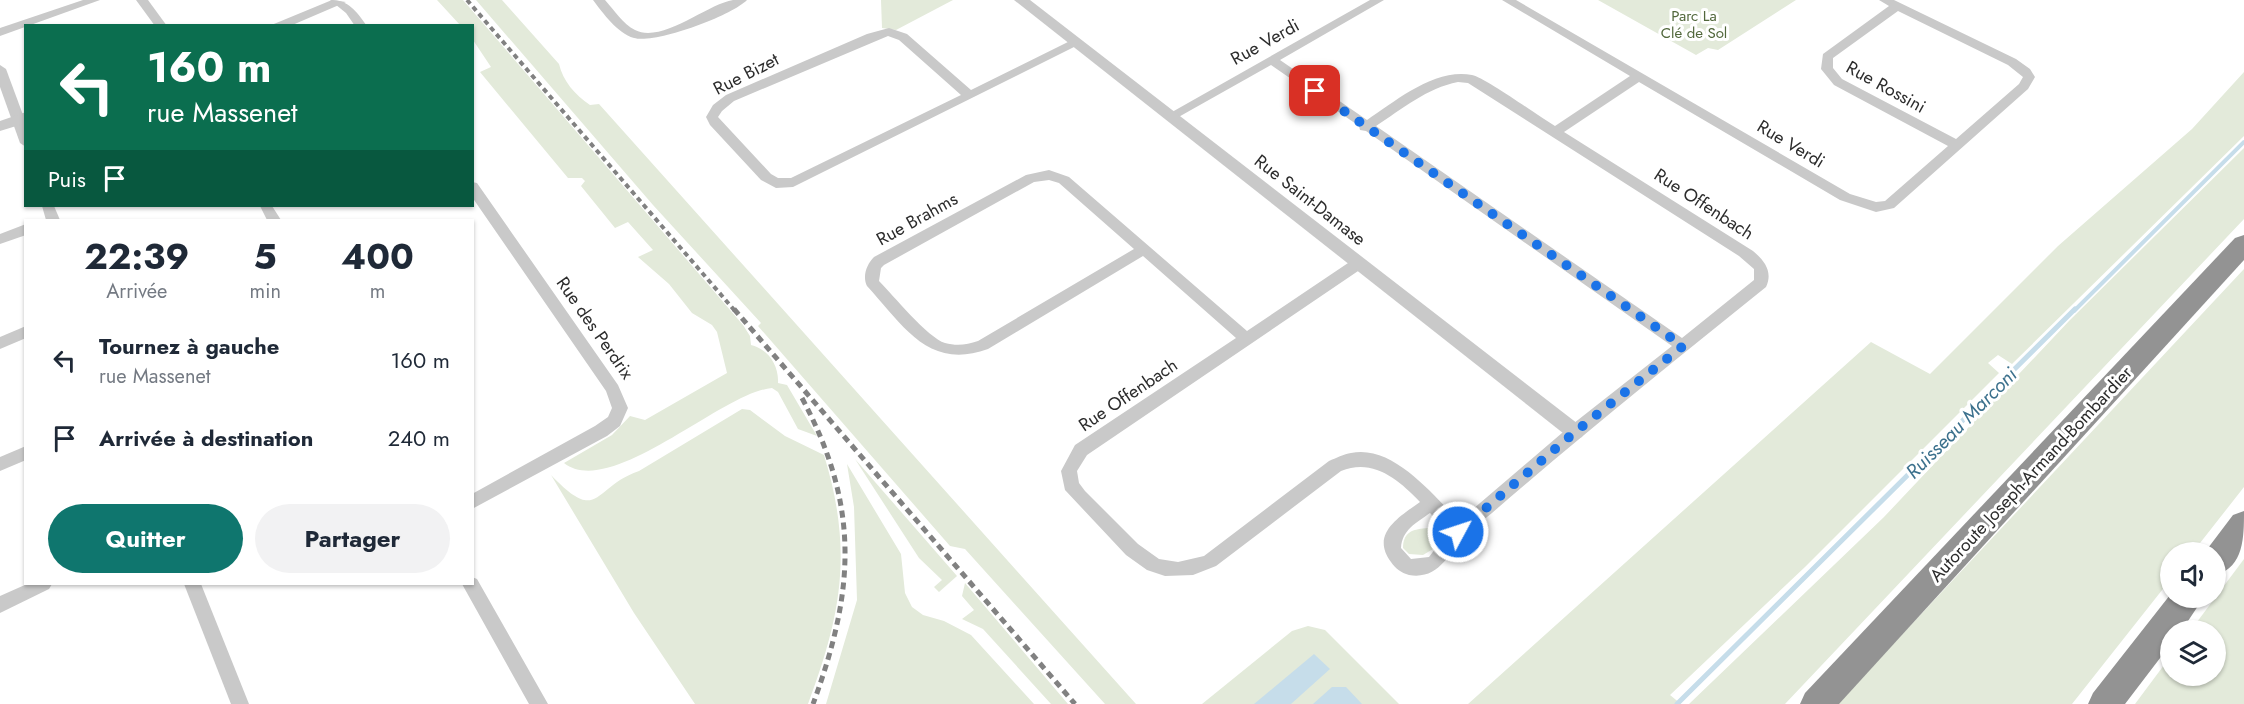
<!DOCTYPE html>
<html lang="fr">
<meta charset="utf-8">
<style>
:root{--surface:#fff;--page:#f2f2f3;--text:#1f2937;--muted:#747a83;--accent:#0f766e}
body{margin:0;font-family:Jost,sans-serif;background:var(--page);color:var(--text);height:100vh;display:flex;flex-direction:column;font-size:22px;white-space:nowrap}
*{box-sizing:border-box;margin:0}
p{font-size:20px;color:var(--muted)}
.icon{flex:none;width:33px;height:33px;fill:none;stroke:currentColor;stroke-width:2;stroke-linecap:round;stroke-linejoin:round}
.map{position:relative;flex:1;overflow:hidden}
.panel{position:absolute;left:24px;top:219px;width:450px;height:366px;display:flex;flex-direction:column;background:var(--surface);border-radius:0px;box-shadow:0 2px 4px #0004}
.panel>*{flex:none}
.banner{position:absolute;left:24px;top:24px;width:450px;height:183px;border-radius:0px;box-shadow:0 2px 4px #0004;background:#0b6e4f;color:#fff;overflow:hidden}
.fabs{position:absolute;left:2160px;top:542px;display:grid;gap:12px}
.fabs a{display:grid;place-items:center;width:66px;height:66px;border-radius:50%;background:var(--surface);box-shadow:0 2px 4px #0004;font-size:30px}
.pin{position:absolute;display:grid;place-items:center;width:51px;height:51px;color:#fff;margin:-26px;border-radius:12px;box-shadow:0 3px 9px #0006}
.me{position:absolute;width:66px;margin:-33px;rotate:50deg;stroke-linejoin:round;filter:drop-shadow(0 0 4px #0008)}
.turn{display:flex;align-items:center;gap:21px;height:126px;padding:0 24px;font-size:27px}
.turn .icon{width:78px;height:78px;stroke-width:2.5}
.turn b{display:block;font-size:42px;line-height:51px}
.then{display:flex;align-items:center;height:57px;padding:0 24px;background:#0003;gap:12px;font-size:22px}
.eta{display:flex;justify-content:space-evenly;align-items:center;height:102px;text-align:center}
.eta b{font-size:36px;font-weight:700;line-height:42px}
.cta{display:flex;gap:12px;margin-top:auto;padding:12px 24px}
.cta a{flex:1;height:69px;border-radius:36px;background:var(--accent);color:#fff;font-size:24px;font-weight:700;line-height:69px;text-align:center}
.cta a+a{background:var(--page);color:var(--text)}
ul{padding:0;list-style:none}
li{display:flex;align-items:center;gap:18px;height:78px;padding:0 24px}
li div{flex:1}
li b{display:block;font-size:22px}
li em{font-style:normal}
.map>svg:first-child{display:block}
.green{fill:#e3eada}
.water{fill:#c6ddea}
.lines{fill:none;stroke-linecap:round;stroke-linejoin:round}
.stream-far1{stroke:#c6ddea;stroke-width:4}
.stream{stroke:#c6ddea;stroke-width:5}
.minor{fill:#c9c9c9;fill-rule:evenodd}
.tertiary{fill:#c9c9c9;fill-rule:evenodd}
.motorway{fill:#939393;fill-rule:evenodd}
.rail-far1{stroke:#818181;stroke-width:4;stroke-dasharray:5 4;stroke-linecap:butt}
.rail{stroke:#818181;stroke-width:5;stroke-dasharray:7 5;stroke-linecap:butt}
.route{stroke:#1a73e8;stroke-width:10;stroke-dasharray:0 18}
.labels{text-anchor:middle;stroke-width:6;stroke-linejoin:round;paint-order:stroke}
.far-park-label{font-size:15px;fill:#51673b;stroke:#fff}
.street-label{font-size:18px;fill:#2c2c2c;stroke:#fff}
.water-label{font-size:20px;font-style:italic;fill:#3c718d;stroke:#fff}
</style>
<div class="map">
<svg width="2244" height="704" viewBox="0 0 2244 704">
<rect width="100%" height="100%" fill="#fff"/>
<!-- green -->
<g class="green">
<path d="M 437,0 L 463,0 L 743,325 L 750,336 L 751,345 C 768,349 779,365 778,383 L 787,385 L 817,436 L 798,429 L 778,392 L 772,388 C 722,392 611,500 564,463 L 612,435 L 630,416 L 645,420 L 727,373 L 717,332 L 712,325 L 692,313 L 669,284 L 638,257 L 653,250 L 628,222 L 615,228 L 581,186 L 585,181 L 582,178 L 568,178 L 480,72 L 491,67 L 473,40 L 472,26 L 460,25 Z"/>
<path d="M 476,0 L 502,0 L 559,64 C 563,81 575,95 590,105 L 599,104 L 1136,704 L 1105,704 L 965,549 L 950,546 L 758,326 L 761,323 L 653,205 Z"/>
<path d="M 881,0 L 953,0 L 896,30 L 882,28 Z"/>
<path d="M 1598,0 L 1796,0 L 1718,50 L 1708,48 L 1696,55 Z"/>
<path d="M 2244,72 L 2244,136 L 2012,364 L 1998,355 L 1988,363 L 1999,373 L 1805,567 L 1670,695 L 1681,704 L 1468,704 L 1871,342 L 1930,374 L 2058,246 L 2192,129 Z"/>
<path d="M 2244,148 L 2244,219 L 1785,704 L 1689,704 L 1884,517 L 2069,321 Z"/>
<path d="M 2244,269 L 2244,487 L 2193,552 L 2170,552 L 2170,580 L 2072,704 L 1837,704 Z"/>
<path d="M 742,409 L 750,410 L 785,436 L 824,455 C 853,550 842,613 808,704 L 695,704 L 634,613 L 551,475 C 600,526 592,487 639,471 Z"/>
<path d="M 855,459 L 957,576 L 939,592 L 934,587 L 942,580 L 919,558 Z"/>
<path d="M 847,464 L 901,554 L 905,593 L 912,607 L 923,615 L 944,621 L 971,635 L 1034,704 L 826,704 L 857,600 L 854,507 Z"/>
<path d="M 1428,528 L 1438,532 L 1433,549 L 1423,555 L 1409,554 L 1403,548 C 1403,531 1414,529 1428,528 Z"/>
<path d="M 2244,559 L 2244,704 L 2135,704 L 2170,657 L 2170,675 L 2216,675 L 2216,630 L 2191,630 Z"/>
<path d="M 965,583 L 1068,704 L 1051,704 L 983,629 L 962,619 L 974,610 L 962,596 Z"/>
<path d="M 1308,626 L 1325,630 L 1399,704 L 1202,704 L 1292,631 Z"/>
</g>
<!-- water -->
<g class="water">
<path d="M 1314,654 L 1330,669 L 1291,704 L 1254,704 Z"/>
<path d="M 1332,687 L 1346,687 L 1362,704 L 1313,704 Z"/>
</g>
<g class="lines">
<!-- stream-far1 -->
<path class="stream-far1" d="M 2074,311 L 2244,142"/>
<!-- stream -->
<path class="stream" d="M 1677,704 L 2075,309"/>
<!-- minor -->
<g class="minor">
<path d="M 83,0 L 100,0 L 0,36 L 0,28 Z"/>
<path d="M 136,0 L 148,0 L 167,26 L 155,26 Z"/>
<path d="M 330,0 C 349,0 356,11 367,26 L 355,26 L 346,13 Z"/>
<path d="M 593,0 L 605,0 C 614,10 623,24 635,30 C 662,44 707,4 733,0 C 737,0 742,0 747,0 C 731,16 656,44 634,38 C 617,33 603,13 593,0 Z"/>
<path d="M 1370,0 L 1384,0 L 1280,60 L 1367,120 C 1396,101 1434,68 1472,75 C 1486,78 1538,116 1555,126 L 1630,76 L 1502,0 L 1516,0 L 1850,194 L 1876,202 L 1885,201 L 1948,146 L 1834,85 L 1821,69 L 1823,54 L 1889,6 L 1879,0 L 1894,0 L 2016,59 L 2030,69 L 2035,77 L 2028,89 L 1894,208 L 1876,212 L 1840,200 L 1639,82 L 1564,132 L 1753,251 C 1765,261 1773,272 1766,287 C 1674,361 1582,435 1492,513 C 1483,520 1473,528 1465,536 C 1448,554 1439,580 1409,575 C 1401,573 1395,568 1391,562 C 1370,534 1399,517 1420,502 C 1398,479 1373,458 1341,471 L 1216,566 L 1193,575 L 1165,576 L 1147,570 L 1126,555 L 1065,490 L 1061,471 L 1075,445 L 1236,338 L 1143,256 L 988,349 C 928,371 903,325 867,286 C 862,276 867,264 874,257 L 1026,175 L 1049,170 L 1069,177 L 1247,331 L 1354,259 L 1364,259 L 1366,263 L 1364,267 L 1087,455 L 1077,471 L 1079,483 L 1085,491 L 1138,544 L 1159,559 L 1178,562 L 1204,556 L 1329,461 C 1336,458 1344,454 1351,453 C 1393,444 1433,495 1459,521 L 1569,427 L 1672,346 L 1366,131 L 1360,130 L 1359,126 L 1271,65 L 1175,119 L 1171,120 L 1165,116 ZM 1898,11 L 2008,65 L 2023,77 L 2019,84 L 1956,139 L 1842,79 L 1833,68 L 1833,58 ZM 1458,82 L 1468,83 L 1739,256 L 1754,269 L 1754,280 L 1682,338 L 1376,126 C 1402,109 1427,88 1458,82 ZM 1049,180 L 1059,183 L 1134,249 L 978,341 C 967,345 956,346 945,343 C 928,338 893,295 879,281 L 881,268 L 884,265 L 1034,182 ZM 1430,513 L 1448,532 L 1429,557 L 1411,559 L 1401,548 C 1402,530 1416,523 1430,513 Z"/>
<path d="M 889,28 L 907,34 L 971,90 L 1072,40 L 1076,39 L 1082,43 L 793,187 L 776,188 L 761,180 L 710,125 L 706,117 L 713,105 L 726,95 L 867,34 ZM 888,36 L 899,40 L 961,95 L 791,178 L 778,178 L 771,174 L 718,117 L 722,111 L 734,101 Z"/>
<path d="M 0,65 L 6,69 L 26,123 L 26,147 L 20,143 L 0,87 Z"/>
<path d="M 472,182 L 477,183 L 618,385 L 628,408 L 620,426 L 607,436 L 472,509 L 472,494 L 595,426 L 608,417 L 612,408 L 606,391 L 472,197 Z"/>
<path d="M 42,206 L 54,206 L 60,220 L 46,220 Z"/>
<path d="M 260,206 L 272,206 L 281,220 L 267,220 Z"/>
<path d="M 26,224 L 26,235 L 0,244 L 0,234 Z"/>
<path d="M 26,326 L 26,338 L 0,349 L 0,337 Z"/>
<path d="M 26,446 L 26,460 L 0,471 L 0,457 Z"/>
<path d="M 472,577 L 477,579 L 548,704 L 529,704 L 462,584 L 472,584 Z"/>
<path d="M 27,584 L 52,584 L 49,589 L 0,613 L 0,596 Z"/>
<path d="M 184,584 L 201,584 L 249,704 L 231,704 Z"/>
</g>
<!-- tertiary -->
<g class="tertiary">
<path d="M 332,0 L 346,2 L 290,26 L 269,26 Z"/>
<path d="M 1014,0 L 1030,0 L 1582,427 L 1584,432 L 1582,437 L 1575,440 L 1568,437 Z"/>
<path d="M 26,112 L 26,123 L 0,131 L 0,121 Z"/>
</g>
<!-- motorway -->
<g class="motorway">
<path d="M 2244,235 L 2244,260 L 1839,704 L 1800,704 L 1805,693 L 2235,238 Z"/>
<path d="M 2244,511 C 2244,537 2244,567 2216,575 L 2216,552 L 2205,552 L 2233,515 Z"/>
<path d="M 2170,595 L 2204,597 L 2182,630 L 2170,630 L 2170,645 L 2125,704 L 2088,704 L 2093,693 Z"/>
</g>
<!-- rail-far1 -->
<path class="rail-far1" d="M 467,0 L 735,311"/>
<!-- rail -->
<g class="rail">
<path d="M 734,309 L 1075,704"/>
<path d="M 802,398 C 860,507 855,590 813,704"/>
</g>
</g>
<g class="lines">
<!-- route -->
<path class="route" d="M 1315,91 L 1683,346 L 1575,432 L 1458,532"/>
</g>
<g class="labels">
<!-- far-park labels -->
<g class="far-park-label">
<text x="1694" y="21">Parc La<tspan x="1694" dy="17">Clé de Sol</tspan></text>
</g>
<!-- street labels -->
<g class="street-label">
<text transform="translate(1265 42) rotate(-29)" y="6">Rue Verdi</text>
<text transform="translate(746 74) rotate(-27)" y="6">Rue Bizet</text>
<text transform="translate(1886 87) rotate(29)" y="6">Rue Rossini</text>
<text transform="translate(1791 144) rotate(31)" y="6">Rue Verdi</text>
<text transform="translate(1310 200) rotate(38)" y="6">Rue Saint-Damase</text>
<text transform="translate(1704 204) rotate(33)" y="6">Rue Offenbach</text>
<text transform="translate(917 219) rotate(-29)" y="6">Rue Brahms</text>
<text transform="translate(595 328) rotate(55)" y="6">Rue des Perdrix</text>
<text transform="translate(1128 395) rotate(-34)" y="6">Rue Offenbach</text>
<text transform="translate(2031 474) rotate(-47)" y="6">Autoroute Joseph-Armand-Bombardier</text>
</g>
<!-- water labels -->
<g class="water-label">
<text transform="translate(1961 423) rotate(-45)" y="7">Ruisseau Marconi</text>
</g>
</g>
</svg>
<div class="fabs">
<a><svg class="icon" aria-label="sound" viewBox="0 0 24 24"><path d="M4 9h4l5-4v14l-5-4H4zM17 9q2 3 0 6"/></svg></a>
<a><svg class="icon" aria-label="layers" viewBox="0 0 24 24"><path d="M12 4l9 5-9 5-9-5zM3 14l9 5 9-5"/></svg></a>
</div>
<div class="pin" style="left:1315px;top:91px;background:#d93025"><svg class="icon" aria-label="arrive" viewBox="0 0 24 24"><path d="M6 21V4h12l-3 4 3 4H6"/></svg></div>
<svg class="me" style="left:1458px;top:532px" viewBox="-20 -20 40 40"><circle r="17" fill="#1a73e8" stroke="#fff" stroke-width="3"/><path d="M0-11L8 9 0 5-8 9z" fill="#fff"/></svg>
<div class="banner">
<div class="turn"><svg class="icon" aria-label="left" viewBox="0 0 24 24"><path d="M17 20v-9H6M10 6l-5 5 5 5"/></svg><div><b>160 m</b>rue Massenet</div></div>
<div class="then">Puis<svg class="icon" aria-label="arrive" viewBox="0 0 24 24"><path d="M6 21V4h12l-3 4 3 4H6"/></svg></div>
</div>
<section class="panel">
<div class="eta">
<div><b>22:39</b><p>Arrivée</p></div>
<div><b>5</b><p>min</p></div>
<div><b>400</b><p>m</p></div>
</div>
<ul>
<li><svg class="icon" aria-label="left" viewBox="0 0 24 24"><path d="M17 20v-9H6M10 6l-5 5 5 5"/></svg><div><b>Tournez à gauche</b><p>rue Massenet</p></div><em>160 m</em></li>
<li><svg class="icon" aria-label="arrive" viewBox="0 0 24 24"><path d="M6 21V4h12l-3 4 3 4H6"/></svg><div><b>Arrivée à destination</b></div><em>240 m</em></li>
</ul>
<div class="cta"><a>Quitter</a><a>Partager</a></div>
</section>
</div>
